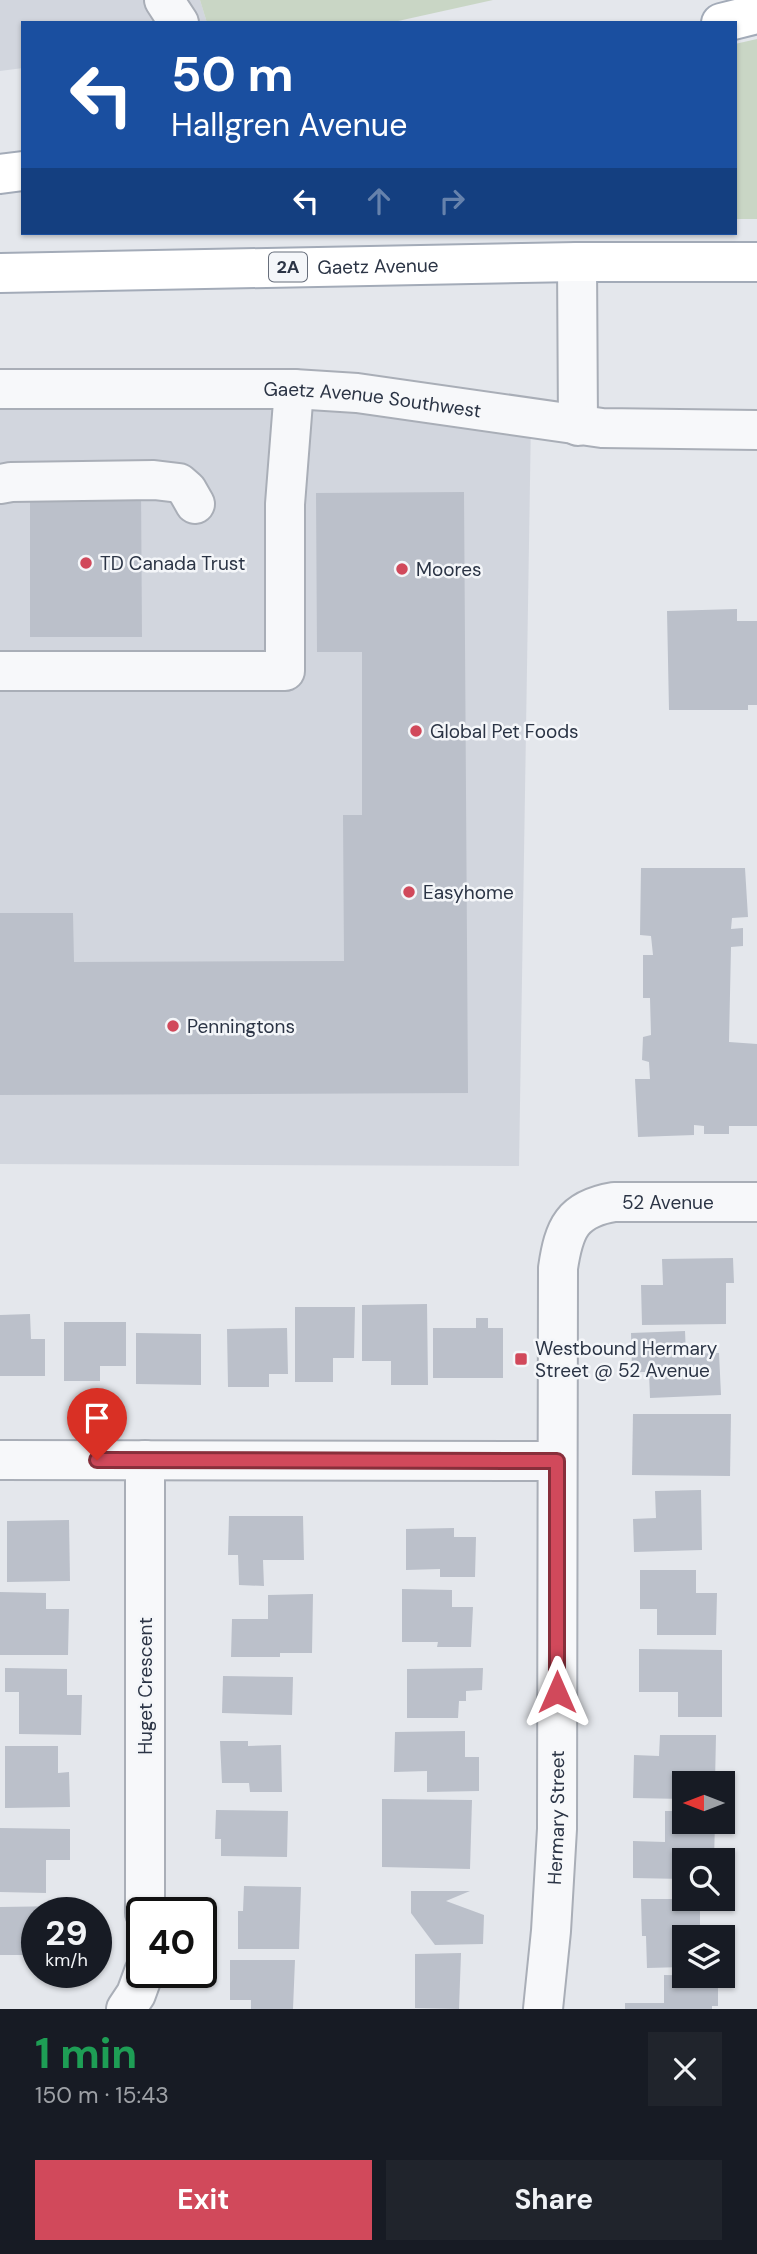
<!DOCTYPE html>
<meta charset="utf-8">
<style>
:root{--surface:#171b24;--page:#20242c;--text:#f1f3f6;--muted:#9ea1a6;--accent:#d1495b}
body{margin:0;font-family:"DM Sans",sans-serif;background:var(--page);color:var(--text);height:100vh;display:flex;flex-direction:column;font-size:26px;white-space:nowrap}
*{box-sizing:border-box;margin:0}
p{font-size:23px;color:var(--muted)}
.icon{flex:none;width:38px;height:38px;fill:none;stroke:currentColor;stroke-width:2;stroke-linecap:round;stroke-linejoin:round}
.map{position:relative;height:2009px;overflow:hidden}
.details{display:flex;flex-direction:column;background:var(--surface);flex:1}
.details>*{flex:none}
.guide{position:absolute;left:21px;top:21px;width:716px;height:214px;border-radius:0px;box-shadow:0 2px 5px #0004;background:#1a4fa0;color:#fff;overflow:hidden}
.needle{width:46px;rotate:270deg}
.tools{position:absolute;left:672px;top:1771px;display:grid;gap:14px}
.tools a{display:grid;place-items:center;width:63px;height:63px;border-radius:0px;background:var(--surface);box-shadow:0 2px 5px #0004;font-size:35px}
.speed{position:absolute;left:21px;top:1897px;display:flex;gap:14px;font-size:35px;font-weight:700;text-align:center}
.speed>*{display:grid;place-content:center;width:91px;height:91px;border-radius:50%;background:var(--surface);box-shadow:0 2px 5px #0004;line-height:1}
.speed small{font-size:18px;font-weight:400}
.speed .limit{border:4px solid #111;border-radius:10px;background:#fff;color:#111}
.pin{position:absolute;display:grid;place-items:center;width:60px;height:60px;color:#fff;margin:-72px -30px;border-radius:50% 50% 50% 0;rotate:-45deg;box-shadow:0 0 7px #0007}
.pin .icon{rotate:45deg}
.me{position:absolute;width:77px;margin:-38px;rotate:0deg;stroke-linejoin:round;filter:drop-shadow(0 0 5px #0008)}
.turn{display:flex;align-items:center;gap:24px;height:147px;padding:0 35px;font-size:32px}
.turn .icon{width:91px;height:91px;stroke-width:2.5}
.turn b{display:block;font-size:49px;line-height:60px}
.lanes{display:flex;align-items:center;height:66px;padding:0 35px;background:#0003;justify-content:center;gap:35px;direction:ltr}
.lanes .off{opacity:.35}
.round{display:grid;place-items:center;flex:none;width:74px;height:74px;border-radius:0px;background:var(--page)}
.overview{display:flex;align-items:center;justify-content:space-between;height:119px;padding:0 35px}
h1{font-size:42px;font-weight:700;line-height:52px;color:#1e9e55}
.action{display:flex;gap:14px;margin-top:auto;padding:14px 35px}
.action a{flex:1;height:80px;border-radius:0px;background:var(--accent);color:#fff;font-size:28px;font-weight:700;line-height:80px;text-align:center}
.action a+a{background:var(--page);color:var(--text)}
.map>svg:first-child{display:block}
.built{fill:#d2d6de}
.green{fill:#c9d6c5}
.building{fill:#bbc0ca}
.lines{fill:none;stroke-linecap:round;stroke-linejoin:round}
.minor-casing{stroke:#a9aeb7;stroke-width:42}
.major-casing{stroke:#a3abb8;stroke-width:42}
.minor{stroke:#f7f8fa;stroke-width:38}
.major{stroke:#fff;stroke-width:38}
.route-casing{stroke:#882f3b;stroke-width:18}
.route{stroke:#d1495b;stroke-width:12}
.poi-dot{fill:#d1495b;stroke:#f4f6f9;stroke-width:2.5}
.labels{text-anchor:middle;stroke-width:5;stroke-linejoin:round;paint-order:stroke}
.shield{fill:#f4f6f9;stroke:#676e7b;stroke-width:2}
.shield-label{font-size:18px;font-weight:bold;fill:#2b3445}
.street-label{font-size:19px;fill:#2b3445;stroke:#f4f6f9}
.poi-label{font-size:19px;fill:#2b3445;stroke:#f4f6f9;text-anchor:start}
</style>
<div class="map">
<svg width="757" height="2009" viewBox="0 0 757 2009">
<rect width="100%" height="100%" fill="#e4e7ec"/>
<!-- built -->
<g class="built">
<path d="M 0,0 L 200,0 L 207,23 L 23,23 L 23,68 L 0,71 Z"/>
<path d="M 0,389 L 531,419 L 519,1166 L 0,1164 Z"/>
</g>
<!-- green -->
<g class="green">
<path d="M 200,0 L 493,0 L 389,23 L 207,23 Z"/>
<path d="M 757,39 L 757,219 L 735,219 L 735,44 Z"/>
</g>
<!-- building -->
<g class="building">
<path d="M 30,488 L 141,488 L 142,637 L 30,637 Z"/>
<path d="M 464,492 L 468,1093 L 0,1095 L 0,913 L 73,913 L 74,962 L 344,961 L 343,815 L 362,815 L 362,652 L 317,652 L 316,493 Z"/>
<path d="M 737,609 L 737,621 L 757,621 L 757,705 L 748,705 L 748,710 L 669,710 L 667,611 Z"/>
<path d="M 641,868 L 745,868 L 748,917 L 732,918 L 731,929 L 743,928 L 743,946 L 731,947 L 729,1042 L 757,1044 L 757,1126 L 729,1126 L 729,1134 L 704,1134 L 704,1126 L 694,1125 L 694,1135 L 638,1137 L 635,1079 L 650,1079 L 649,1062 L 642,1060 L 643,1037 L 651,1035 L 650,998 L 643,998 L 643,955 L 653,955 L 651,936 L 640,935 Z"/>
<path d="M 733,1258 L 734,1283 L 726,1283 L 726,1324 L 642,1325 L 641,1285 L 663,1285 L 662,1259 Z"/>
<path d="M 427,1304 L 428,1385 L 391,1385 L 391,1361 L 362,1361 L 362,1305 Z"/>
<path d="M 295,1307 L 355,1307 L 354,1358 L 333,1358 L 333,1382 L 295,1382 Z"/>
<path d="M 30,1314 L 31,1339 L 45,1339 L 45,1376 L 0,1376 L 0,1315 Z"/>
<path d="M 476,1318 L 488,1318 L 488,1328 L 503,1328 L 503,1378 L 433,1378 L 433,1328 L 476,1328 Z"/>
<path d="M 64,1322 L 126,1322 L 126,1366 L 100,1366 L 100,1381 L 64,1381 Z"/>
<path d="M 287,1328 L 288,1374 L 269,1374 L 269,1387 L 228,1387 L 227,1329 Z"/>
<path d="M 685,1331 L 686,1354 L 719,1353 L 721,1395 L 650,1398 L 649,1372 L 632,1372 L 631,1333 Z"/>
<path d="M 136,1333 L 201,1334 L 201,1385 L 136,1384 Z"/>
<path d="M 633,1414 L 731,1414 L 730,1476 L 632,1475 Z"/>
<path d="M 701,1490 L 702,1550 L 634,1552 L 633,1519 L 656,1518 L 655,1491 Z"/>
<path d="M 229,1516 L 303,1516 L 304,1560 L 263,1560 L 264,1586 L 239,1585 L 238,1555 L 228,1555 Z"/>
<path d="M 69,1520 L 70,1581 L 7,1582 L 7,1521 Z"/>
<path d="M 454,1528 L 454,1537 L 476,1537 L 475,1577 L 440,1577 L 440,1569 L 406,1570 L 406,1529 Z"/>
<path d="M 640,1570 L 696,1570 L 696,1593 L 717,1593 L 716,1635 L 657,1635 L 657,1609 L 640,1609 Z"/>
<path d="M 402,1589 L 452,1590 L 452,1607 L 473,1607 L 471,1647 L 437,1647 L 438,1642 L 402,1642 Z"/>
<path d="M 0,1592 L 46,1593 L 46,1609 L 69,1609 L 68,1655 L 0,1655 Z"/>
<path d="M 313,1594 L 312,1653 L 280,1653 L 280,1657 L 231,1657 L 232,1619 L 268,1619 L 268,1595 Z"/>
<path d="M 639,1649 L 722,1650 L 722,1717 L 678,1717 L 678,1692 L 639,1692 Z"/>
<path d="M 5,1668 L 67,1669 L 67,1695 L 82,1695 L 81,1735 L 19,1734 L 19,1692 L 5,1692 Z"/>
<path d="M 483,1668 L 482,1690 L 466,1691 L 466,1701 L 459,1701 L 458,1718 L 407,1718 L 407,1669 Z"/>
<path d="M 223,1676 L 293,1677 L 292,1715 L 222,1713 Z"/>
<path d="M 465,1731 L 465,1757 L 479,1757 L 479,1791 L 427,1792 L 427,1771 L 394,1772 L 395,1732 Z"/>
<path d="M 660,1735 L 716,1735 L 715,1783 L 684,1783 L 684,1799 L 633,1798 L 634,1755 L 659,1756 Z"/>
<path d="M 220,1741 L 248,1741 L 248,1746 L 281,1745 L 282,1792 L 250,1792 L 249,1783 L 222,1783 Z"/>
<path d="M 5,1746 L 58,1746 L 58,1773 L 69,1772 L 70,1807 L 5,1808 Z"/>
<path d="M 382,1799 L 472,1800 L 470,1869 L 382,1867 Z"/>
<path d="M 216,1810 L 288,1811 L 287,1857 L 221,1856 L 221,1839 L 215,1839 Z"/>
<path d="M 665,1811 L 684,1811 L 684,1822 L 715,1822 L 714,1860 L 684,1860 L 684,1879 L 633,1878 L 633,1841 L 665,1842 Z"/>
<path d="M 0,1828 L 70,1829 L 70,1860 L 46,1860 L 46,1893 L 0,1892 Z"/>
<path d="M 244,1886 L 301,1887 L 299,1949 L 238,1949 L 238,1911 L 243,1911 Z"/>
<path d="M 411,1891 L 470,1891 L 446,1901 L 484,1915 L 483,1944 L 435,1945 L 411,1913 Z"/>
<path d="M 641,1899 L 700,1899 L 700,1935 L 684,1937 L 684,1967 L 647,1968 L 646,1936 L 642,1936 Z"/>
<path d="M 64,1906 L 65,1913 L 37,1913 L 37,1960 L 32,1960 L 32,1955 L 0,1955 L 0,1907 Z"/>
<path d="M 461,1953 L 459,2009 L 415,2008 L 415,1954 Z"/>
<path d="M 230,1960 L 295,1960 L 293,2009 L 251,2009 L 251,2000 L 230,2000 Z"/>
<path d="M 664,1975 L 718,1976 L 718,2006 L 712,2006 L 712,2009 L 625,2009 L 625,2003 L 664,2003 Z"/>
</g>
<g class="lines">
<defs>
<g id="minor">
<path d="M 164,0 L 179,23"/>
<path d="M 577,262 L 578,426"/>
<path id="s1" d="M 0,389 L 294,389 L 357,393 L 602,428 L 757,430"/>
<path d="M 0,484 L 11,482 L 154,480 L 179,483 L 187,490 L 195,504"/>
<path d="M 0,671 L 285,671 L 285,504 L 294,389"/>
<path d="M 0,1460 L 557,1461"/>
<path d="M 145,1460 L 145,1913"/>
<path d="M 126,2009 L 136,1994 L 144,1972"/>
<path id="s2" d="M 543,2009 L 551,1931 L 557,1829 L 558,1268 C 564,1228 572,1209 614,1202 L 757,1202"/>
</g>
<g id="major">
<path d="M 721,23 L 757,14"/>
<path d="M 0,174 L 23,171"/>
<path id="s3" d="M 0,273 L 577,262 L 757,262"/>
</g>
</defs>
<!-- minor casing -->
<use href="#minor" class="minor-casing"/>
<!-- major casing -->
<use href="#major" class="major-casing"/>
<!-- minor -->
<use href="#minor" class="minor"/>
<!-- major -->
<use href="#major" class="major"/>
</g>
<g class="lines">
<defs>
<path id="route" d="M 97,1460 L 557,1461 L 557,1692"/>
</defs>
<!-- route casing -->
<use href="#route" class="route-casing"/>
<!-- route -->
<use href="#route" class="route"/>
</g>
<!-- markers -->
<g class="poi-dot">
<circle cx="86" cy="563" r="7"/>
<circle cx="402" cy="569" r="7"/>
<circle cx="416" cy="731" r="7"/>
<circle cx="409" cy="892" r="7"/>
<circle cx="173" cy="1026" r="7"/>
<rect x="514" y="1352" width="14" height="14" rx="3.5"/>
</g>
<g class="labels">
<!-- shield labels -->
<rect class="shield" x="269" y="252.5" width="38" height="29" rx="5"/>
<g class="shield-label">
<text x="288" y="273">2A</text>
</g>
<!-- street labels -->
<g class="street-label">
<text dy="7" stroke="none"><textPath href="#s3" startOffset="378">Gaetz Avenue</textPath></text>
<text dy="7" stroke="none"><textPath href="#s1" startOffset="373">Gaetz Avenue Southwest</textPath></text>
<text dy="7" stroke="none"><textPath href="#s2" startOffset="891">52 Avenue</textPath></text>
<text transform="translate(145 1686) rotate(-90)" y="7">Huget Crescent</text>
<text dy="7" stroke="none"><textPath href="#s2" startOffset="192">Hermary Street</textPath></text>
</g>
<!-- poi labels -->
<g class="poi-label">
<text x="100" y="570">TD Canada Trust</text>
<text x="416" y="576">Moores</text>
<text x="430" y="738">Global Pet Foods</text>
<text x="423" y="899">Easyhome</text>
<text x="187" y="1033">Penningtons</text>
<text x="535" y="1355">Westbound Hermary<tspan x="535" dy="22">Street @ 52 Avenue</tspan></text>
</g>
</g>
</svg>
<div class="tools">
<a><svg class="needle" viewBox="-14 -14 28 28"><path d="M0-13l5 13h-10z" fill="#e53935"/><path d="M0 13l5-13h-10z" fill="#9ea1a6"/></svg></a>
<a><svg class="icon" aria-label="search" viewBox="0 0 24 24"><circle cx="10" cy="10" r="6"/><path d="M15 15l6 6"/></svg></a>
<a><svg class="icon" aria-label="layers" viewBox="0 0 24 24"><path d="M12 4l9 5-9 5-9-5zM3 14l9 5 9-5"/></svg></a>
</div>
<div class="speed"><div>29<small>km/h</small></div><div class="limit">40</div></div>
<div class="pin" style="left:97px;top:1460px;background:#d93025"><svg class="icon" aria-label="arrive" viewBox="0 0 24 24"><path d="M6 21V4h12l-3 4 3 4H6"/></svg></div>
<svg class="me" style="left:557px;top:1692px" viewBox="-20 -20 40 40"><path d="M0-17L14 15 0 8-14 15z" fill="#d1495b" stroke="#fff" stroke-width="4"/></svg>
<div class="guide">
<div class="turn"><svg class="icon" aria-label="left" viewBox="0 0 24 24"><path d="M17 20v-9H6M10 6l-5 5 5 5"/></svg><div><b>50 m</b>Hallgren Avenue</div></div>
<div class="lanes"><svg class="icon" aria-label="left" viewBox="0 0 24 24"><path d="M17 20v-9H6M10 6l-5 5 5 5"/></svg><svg class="icon off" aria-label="ahead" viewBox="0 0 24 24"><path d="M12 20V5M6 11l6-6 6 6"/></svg><svg class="icon off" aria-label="right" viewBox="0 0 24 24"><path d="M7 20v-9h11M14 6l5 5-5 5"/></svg></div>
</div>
</div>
<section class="details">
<div class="overview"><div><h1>1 min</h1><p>150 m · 15:43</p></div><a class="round"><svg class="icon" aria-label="close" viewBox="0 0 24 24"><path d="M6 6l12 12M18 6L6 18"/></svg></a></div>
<div class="action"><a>Exit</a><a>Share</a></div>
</section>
